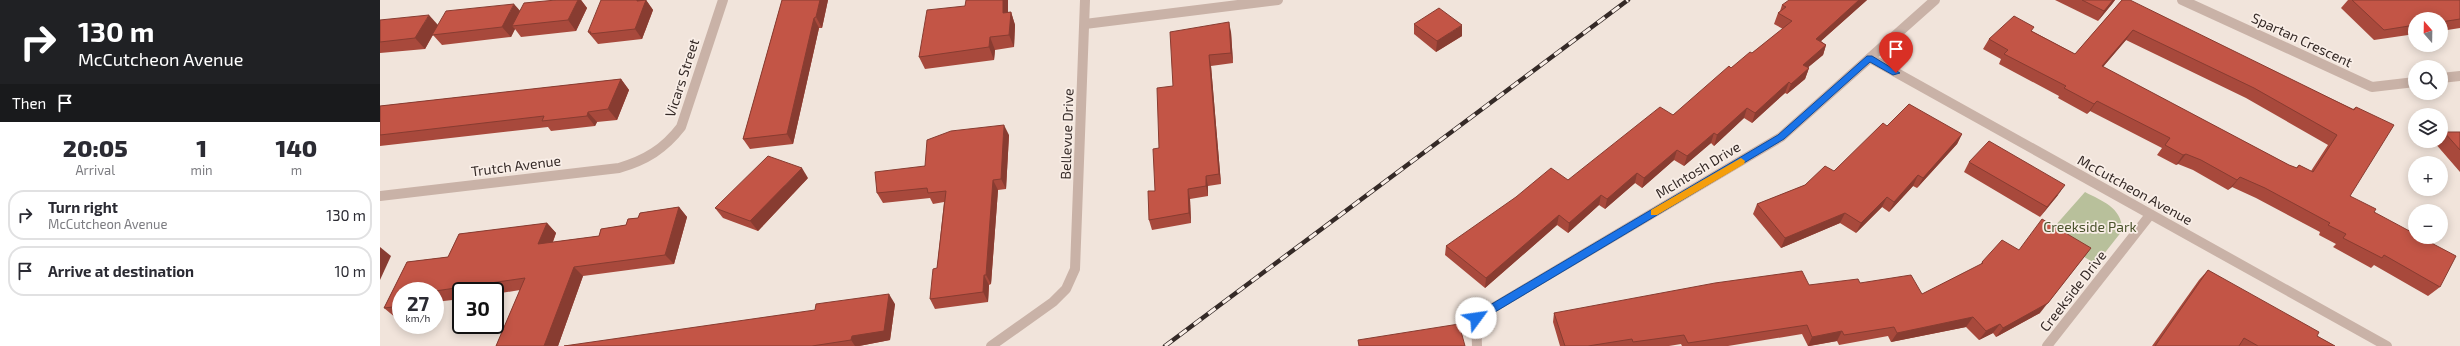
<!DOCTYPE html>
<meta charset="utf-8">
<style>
:root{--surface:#fff;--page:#f7f7f7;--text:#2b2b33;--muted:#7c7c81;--line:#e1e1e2}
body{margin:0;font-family:"Exo 2",sans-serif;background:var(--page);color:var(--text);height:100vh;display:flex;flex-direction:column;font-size:15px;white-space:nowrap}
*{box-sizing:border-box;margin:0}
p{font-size:13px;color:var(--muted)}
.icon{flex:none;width:22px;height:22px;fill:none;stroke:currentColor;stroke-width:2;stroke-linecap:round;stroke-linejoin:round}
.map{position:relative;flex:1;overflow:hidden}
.details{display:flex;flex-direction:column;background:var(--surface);width:380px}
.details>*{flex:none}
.hud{background:#202124;color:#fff;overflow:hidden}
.needle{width:26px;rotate:340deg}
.buttons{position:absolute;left:2028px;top:12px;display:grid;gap:8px}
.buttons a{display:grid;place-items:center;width:40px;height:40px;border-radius:50%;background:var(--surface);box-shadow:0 2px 10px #0003;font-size:20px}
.speed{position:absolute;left:12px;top:282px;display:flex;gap:8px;font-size:20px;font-weight:700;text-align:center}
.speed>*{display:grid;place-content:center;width:52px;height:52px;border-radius:50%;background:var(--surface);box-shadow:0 2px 10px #0003;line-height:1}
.speed small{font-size:10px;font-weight:400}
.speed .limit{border:2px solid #111;border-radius:6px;background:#fff;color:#111}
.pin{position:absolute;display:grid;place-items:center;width:34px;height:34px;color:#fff;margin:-41px -17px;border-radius:50% 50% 50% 0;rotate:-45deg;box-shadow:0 0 4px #0007}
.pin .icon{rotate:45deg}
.me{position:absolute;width:44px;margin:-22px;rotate:59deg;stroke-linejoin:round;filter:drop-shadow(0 0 3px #0008)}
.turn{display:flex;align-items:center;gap:14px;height:84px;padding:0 12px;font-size:18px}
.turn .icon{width:52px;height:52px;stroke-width:2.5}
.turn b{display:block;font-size:28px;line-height:34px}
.then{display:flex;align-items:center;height:38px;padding:0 12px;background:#0003;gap:8px;font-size:15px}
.eta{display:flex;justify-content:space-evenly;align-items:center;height:68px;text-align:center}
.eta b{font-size:24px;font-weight:800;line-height:28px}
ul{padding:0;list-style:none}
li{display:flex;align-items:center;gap:12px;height:50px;margin:0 8px 6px;padding:0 4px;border:2px solid var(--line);border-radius:16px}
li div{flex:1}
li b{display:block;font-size:15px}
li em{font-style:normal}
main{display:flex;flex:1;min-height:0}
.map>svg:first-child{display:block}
.green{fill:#b8c09b}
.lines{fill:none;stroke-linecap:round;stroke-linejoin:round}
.minor{stroke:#c9b2a7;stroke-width:10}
.rail-casing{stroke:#352a27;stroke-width:4.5}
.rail{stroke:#f9eee7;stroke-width:3;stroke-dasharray:9;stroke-linecap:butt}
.wall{fill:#a8493c;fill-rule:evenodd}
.shaded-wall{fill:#883c31}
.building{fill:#c35546;stroke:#883c31;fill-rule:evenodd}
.route{fill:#1a73e8;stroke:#114b97}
.slow{fill:#f59e0b}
.labels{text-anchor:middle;stroke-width:3.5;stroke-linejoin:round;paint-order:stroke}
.street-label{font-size:14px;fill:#352a27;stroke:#f9eee7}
.park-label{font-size:14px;fill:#4a532c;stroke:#f9eee7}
</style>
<main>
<section class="details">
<div class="hud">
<div class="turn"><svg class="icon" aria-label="right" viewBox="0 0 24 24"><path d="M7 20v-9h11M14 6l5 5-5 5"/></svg><div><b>130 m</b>McCutcheon Avenue</div></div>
<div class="then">Then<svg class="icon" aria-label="arrive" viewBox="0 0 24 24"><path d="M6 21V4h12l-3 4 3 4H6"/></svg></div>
</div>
<div class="eta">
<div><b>20:05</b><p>Arrival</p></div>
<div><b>1</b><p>min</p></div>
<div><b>140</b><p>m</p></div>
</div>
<ul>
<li><svg class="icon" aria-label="right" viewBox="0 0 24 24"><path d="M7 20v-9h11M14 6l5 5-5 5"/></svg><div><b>Turn right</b><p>McCutcheon Avenue</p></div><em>130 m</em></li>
<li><svg class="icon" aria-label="arrive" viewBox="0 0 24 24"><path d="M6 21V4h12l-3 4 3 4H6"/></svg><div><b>Arrive at destination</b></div><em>10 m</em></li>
</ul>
</section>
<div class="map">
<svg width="2080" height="346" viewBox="0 0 2080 346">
<rect width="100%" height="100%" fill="#f1e4db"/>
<!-- green -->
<path class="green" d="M 1705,192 C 1722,201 1743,208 1742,231 L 1716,264 L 1667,235 Z"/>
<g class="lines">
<!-- minor -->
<g class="minor">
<path d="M 1802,0 L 1992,87 L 2035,82"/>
<path d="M 705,24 L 898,0"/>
<path d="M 1490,58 L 2007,346"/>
<path d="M 2061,78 L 2080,76"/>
<path d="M 0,196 L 239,168 C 266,160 284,149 301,127 L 343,0"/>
<path d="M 611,346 L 673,302 L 686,289 L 695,269 L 705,0"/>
<path d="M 1097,346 L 1096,318 L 1401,137 L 1555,0"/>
<path d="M 1667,346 L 1770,215"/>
</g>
<defs>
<path id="rail" d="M 785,346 L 1248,0"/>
</defs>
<!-- rail casing -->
<use href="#rail" class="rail-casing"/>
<!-- rail -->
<use href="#rail" class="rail"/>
</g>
<!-- wall -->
<g class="wall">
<path d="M 176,0 L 201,0 L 207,8 L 196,31 L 141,37 L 135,29 L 131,37 L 62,45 L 53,35 L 45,49 L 0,53 L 0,20 L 58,25 L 140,11 Z"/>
<path d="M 266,0 L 273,10 L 262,39 L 218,44 L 208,32 Z"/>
<path d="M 402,0 L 448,0 L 442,28 L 439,28 L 413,144 L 370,149 L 363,139 Z"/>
<path d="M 1487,0 L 1441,41 L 1446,45 L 1443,55 L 1428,67 L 1429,68 L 1425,79 L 1407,94 L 1405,93 L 1372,123 L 1364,118 L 1334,146 L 1331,143 L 1304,166 L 1294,160 L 1262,188 L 1255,183 L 1225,209 L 1219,205 L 1188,233 L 1177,225 L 1105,288 L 1065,255 L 1066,246 L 1188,180 L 1293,115 L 1351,68 L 1372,53 L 1403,29 L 1394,24 L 1398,13 L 1400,11 L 1402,5 Z"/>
<path d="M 1675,0 L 1735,0 L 1732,4 L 1718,21 Z"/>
<path d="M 1742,0 L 1973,109 L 1976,107 L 1970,196 L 1994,212 L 2060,287 L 2048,296 L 1994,265 L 1991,268 L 1953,247 L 1956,244 L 1939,235 L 1940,232 L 1876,198 L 1852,187 L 1848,190 L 1813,170 L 1798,164 L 1796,165 L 1777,155 L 1782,148 L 1710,111 L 1707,114 L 1678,98 L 1679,96 L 1619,64 L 1621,59 L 1603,49 L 1609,39 L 1652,31 L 1695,54 ZM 1746,40 L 1866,98 L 1948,145 L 1931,171 L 1919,165 L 1916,168 L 1909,165 L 1723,67 Z"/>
<path d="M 1968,0 L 2080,0 L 2080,28 L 2061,31 L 2061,19 L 2035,19 L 2035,34 L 1994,40 L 1961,8 Z"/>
<path d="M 628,12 L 631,12 L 635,25 L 634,47 L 615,50 L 614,60 L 545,69 L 539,57 Z"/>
<path d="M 1034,24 L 1082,36 L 1056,52 L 1034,34 Z"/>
<path d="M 851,32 L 853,63 L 831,66 L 841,184 L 828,186 L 828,196 L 810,199 L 811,223 L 772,230 L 769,220 L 775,191 L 779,148 L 793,86 Z"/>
<path d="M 241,79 L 249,90 L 237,120 L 217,122 L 215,126 L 171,131 L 168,127 L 0,146 L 0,106 Z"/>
<path d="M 1507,126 L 1582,134 L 1577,144 L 1537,188 L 1533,186 L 1509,212 L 1502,207 L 1476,233 L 1460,223 L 1401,248 L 1373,214 L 1377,204 L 1425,185 L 1454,171 Z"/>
<path d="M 2064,132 L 2080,132 L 2080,172 L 2054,142 L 2055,141 L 2061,141 L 2061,135 Z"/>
<path d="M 629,135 L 626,189 L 618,190 L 611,284 L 609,285 L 608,302 L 555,309 L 550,299 L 557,268 L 564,202 L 553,204 L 550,198 L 503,203 L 497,193 L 545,166 Z"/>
<path d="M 1589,162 L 1678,195 L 1660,217 L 1584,172 Z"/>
<path d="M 428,178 L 378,231 L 343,218 L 335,208 Z"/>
<path d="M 299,207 L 307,217 L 294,264 L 203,276 L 178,346 L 116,346 L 140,290 L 115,294 L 115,291 L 81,291 L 81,299 L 55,302 L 55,291 L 21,291 L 21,317 L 16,318 L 4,308 L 27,262 L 68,257 L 79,234 L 167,223 L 176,233 L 173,242 L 219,236 L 221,229 L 246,225 L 248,219 L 258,218 L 260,213 Z"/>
<path d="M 1602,262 L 1660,313 L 1616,337 L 1613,333 L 1599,340 L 1586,327 L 1511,342 L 1508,336 L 1459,345 L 1457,341 L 1430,346 L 1428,346 L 1422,334 L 1348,346 L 1302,346 L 1301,344 L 1289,346 L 1180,346 L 1173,322 L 1174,313 L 1429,285 L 1480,283 L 1542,294 L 1600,265 Z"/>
<path d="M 1828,270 L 1937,336 L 1955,346 L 1772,346 L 1819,280 Z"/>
<path d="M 515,304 L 510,340 L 479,346 L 184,346 Z"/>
</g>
<!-- shaded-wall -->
<g class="shaded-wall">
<path d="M 198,0 L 201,0 L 207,8 L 196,31 L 188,20 Z"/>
<path d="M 257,0 L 266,0 L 273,10 L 262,39 L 255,29 Z"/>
<path d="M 440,0 L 448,0 L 442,28 L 436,17 Z"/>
<path d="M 623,0 L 628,0 L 628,26 L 623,13 Z"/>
<path d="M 1479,0 L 1487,0 L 1432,49 L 1436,39 Z"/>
<path d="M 1733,0 L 1735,0 L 1732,4 L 1718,21 L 1724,11 Z"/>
<path d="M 134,4 L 143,14 L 132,26 L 135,29 L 131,37 L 122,27 Z"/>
<path d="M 631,12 L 635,25 L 634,47 L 629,35 Z"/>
<path d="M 49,15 L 58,25 L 45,49 L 35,38 Z"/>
<path d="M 434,18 L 439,28 L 413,144 L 407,134 Z"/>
<path d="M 849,22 L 851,32 L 853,63 L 851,53 Z"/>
<path d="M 1082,25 L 1082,36 L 1056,52 L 1057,41 Z"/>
<path d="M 1753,30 L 1746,40 L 1715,76 L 1722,66 Z"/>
<path d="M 610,37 L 615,50 L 614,60 L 609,47 Z"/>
<path d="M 1446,45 L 1443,55 L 1419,75 L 1423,65 Z"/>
<path d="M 829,55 L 831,66 L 841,184 L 839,174 Z"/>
<path d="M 1429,68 L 1425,79 L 1407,94 L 1411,84 Z"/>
<path d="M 241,79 L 249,90 L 237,120 L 228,109 Z"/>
<path d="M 1409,82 L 1405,93 L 1372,123 L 1375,113 Z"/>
<path d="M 1717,101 L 1710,111 L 1707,114 L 1714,104 Z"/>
<path d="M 1367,108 L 1364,118 L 1334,146 L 1337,135 Z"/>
<path d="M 208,112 L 217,122 L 215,126 L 207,116 Z"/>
<path d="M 624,125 L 629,135 L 626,189 L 621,179 Z"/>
<path d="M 1334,133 L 1331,143 L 1304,166 L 1307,156 Z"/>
<path d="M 1582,134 L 1577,144 L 1537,188 L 1543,178 Z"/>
<path d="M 1297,150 L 1294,160 L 1262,188 L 1264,178 Z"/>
<path d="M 1806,154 L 1798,164 L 1796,165 L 1803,155 Z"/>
<path d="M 422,168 L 428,178 L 378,231 L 370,221 Z"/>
<path d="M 1257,173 L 1255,183 L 1225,209 L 1227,199 Z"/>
<path d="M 1538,175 L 1533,186 L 1509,212 L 1514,202 Z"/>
<path d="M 826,176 L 828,186 L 828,196 L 826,186 Z"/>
<path d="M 1860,177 L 1852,187 L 1848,190 L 1857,180 Z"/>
<path d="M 613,180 L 618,190 L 611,284 L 606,275 Z"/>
<path d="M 1685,185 L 1678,195 L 1660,217 L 1667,207 Z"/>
<path d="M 808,189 L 810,199 L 811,223 L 809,213 Z"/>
<path d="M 1221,195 L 1219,205 L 1188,233 L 1189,223 Z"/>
<path d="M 1507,197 L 1502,207 L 1476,233 L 1481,223 Z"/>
<path d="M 299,207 L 307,217 L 294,264 L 285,255 Z"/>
<path d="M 1465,213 L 1460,223 L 1401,248 L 1405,238 Z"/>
<path d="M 1179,215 L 1177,225 L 1105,288 L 1106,278 Z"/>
<path d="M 167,223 L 176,233 L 168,254 L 158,244 Z"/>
<path d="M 0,247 L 11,256 L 0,280 Z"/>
<path d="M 1711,248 L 1660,313 L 1616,337 L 1623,328 Z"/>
<path d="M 194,267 L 203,276 L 178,346 L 164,346 Z"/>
<path d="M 604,275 L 609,285 L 608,302 L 603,292 Z"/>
<path d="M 509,294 L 515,304 L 510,340 L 479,346 L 475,346 L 471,340 L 472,336 Z"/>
<path d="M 1593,317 L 1586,327 L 1511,342 L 1517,333 Z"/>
<path d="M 1620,324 L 1613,333 L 1599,340 L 1606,331 Z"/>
<path d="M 1462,331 L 1457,341 L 1428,346 L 1432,337 Z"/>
</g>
<!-- building -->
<g class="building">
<path d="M 176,0 L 198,0 L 188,20 L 132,26 L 144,3 Z"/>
<path d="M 221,0 L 257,0 L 257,1 L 266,0 L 255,29 L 210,34 L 211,32 L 208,32 Z"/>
<path d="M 402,0 L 440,0 L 436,17 L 434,18 L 407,134 L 363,139 Z"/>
<path d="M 586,0 L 623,0 L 623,13 L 631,12 L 629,35 L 610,37 L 609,47 L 539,57 L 547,10 L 585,6 Z"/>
<path d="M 1409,0 L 1479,0 L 1436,39 L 1446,45 L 1423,65 L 1429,68 L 1411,84 L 1409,82 L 1375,113 L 1367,108 L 1337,135 L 1334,133 L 1307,156 L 1297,150 L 1264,178 L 1257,173 L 1227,199 L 1221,195 L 1189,223 L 1179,215 L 1106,278 L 1066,246 L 1136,197 L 1171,168 L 1188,180 L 1280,107 L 1293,115 L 1349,66 L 1351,68 L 1370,52 L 1372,53 L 1412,21 L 1398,13 L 1406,7 L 1402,5 Z"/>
<path d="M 1702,0 L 1733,0 L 1724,11 Z"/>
<path d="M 1742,0 L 1750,0 L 1974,110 L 1976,107 L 2014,125 L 1970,196 L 1996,209 L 1994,212 L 2035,234 L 2035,237 L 2040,237 L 2076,256 L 2060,287 L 2004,255 L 2002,258 L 1963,238 L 1966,234 L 1948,225 L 1950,223 L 1885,188 L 1860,177 L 1857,180 L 1821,160 L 1806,154 L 1803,155 L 1785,145 L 1790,138 L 1717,101 L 1714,104 L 1684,88 L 1686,86 L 1624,54 L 1628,50 L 1609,39 L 1634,16 L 1654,27 L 1651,31 L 1695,54 ZM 1753,30 L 1874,88 L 1957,135 L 1933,172 L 1919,165 L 1917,168 L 1909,165 L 1722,66 Z"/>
<path d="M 1972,0 L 2080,0 L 2080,19 L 2061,22 L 2061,19 L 2035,19 L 2035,25 L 2004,30 Z"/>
<path d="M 134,4 L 122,27 L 52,35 L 66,11 Z"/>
<path d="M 1059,8 L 1082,25 L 1057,41 L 1034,24 Z"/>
<path d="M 49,15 L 35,38 L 0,42 L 0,20 Z"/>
<path d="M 849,22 L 851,53 L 829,55 L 839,174 L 826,176 L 826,186 L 808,189 L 809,213 L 769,220 L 768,191 L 775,191 L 773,149 L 779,148 L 777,88 L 793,86 L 790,32 Z"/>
<path d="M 241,79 L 228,109 L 208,112 L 207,116 L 162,121 L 164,116 L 0,135 L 0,106 Z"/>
<path d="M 1529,104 L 1582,134 L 1543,178 L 1538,175 L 1514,202 L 1507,197 L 1481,223 L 1465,213 L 1405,238 L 1377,204 L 1425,185 L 1445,166 L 1454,171 L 1503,123 L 1507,126 Z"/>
<path d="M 624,125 L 621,179 L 613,180 L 606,275 L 604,275 L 603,292 L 550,299 L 553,269 L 557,268 L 566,191 L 548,193 L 547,188 L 497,193 L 495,172 L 545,166 L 547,140 L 571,131 Z"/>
<path d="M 2064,132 L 2080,132 L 2080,150 Z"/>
<path d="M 1609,141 L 1685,185 L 1667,207 L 1589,162 Z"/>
<path d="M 388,156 L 422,168 L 370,221 L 335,208 Z"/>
<path d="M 299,207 L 285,255 L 194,267 L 164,346 L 116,346 L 145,278 L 55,291 L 21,291 L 21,306 L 4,308 L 27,262 L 68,257 L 79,234 L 167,223 L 158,244 L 219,236 L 221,229 L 246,225 L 248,219 L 258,218 L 260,213 Z"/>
<path d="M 1662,219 L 1711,248 L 1668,303 L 1623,328 L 1620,324 L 1606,331 L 1593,317 L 1517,333 L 1514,327 L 1464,335 L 1462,331 L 1432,337 L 1427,325 L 1308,343 L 1304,335 L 1253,342 L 1252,339 L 1208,346 L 1185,346 L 1174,313 L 1335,283 L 1422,271 L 1429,285 L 1478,279 L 1480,283 L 1531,275 L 1542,294 L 1603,263 L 1602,262 L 1622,240 L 1639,250 Z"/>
<path d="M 1828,270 L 1939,332 L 1937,336 L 1955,346 L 1878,346 L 1864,338 L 1859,346 L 1775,346 Z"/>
<path d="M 509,294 L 504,331 L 472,336 L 471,340 L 432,346 L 184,346 L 435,310 L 436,304 Z"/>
<path d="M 1079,324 L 1085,346 L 979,346 L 978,340 Z"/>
</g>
<!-- route -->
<path class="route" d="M 1487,56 L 1492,56 L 1520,73 L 1513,75 L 1490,62 L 1404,139 L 1100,321 L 1093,321 L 1093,315 L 1398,135 Z"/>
<!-- slow -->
<path class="slow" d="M 1361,158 L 1365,161 L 1364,164 L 1277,215 L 1271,215 L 1271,210 Z"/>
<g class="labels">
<!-- street labels -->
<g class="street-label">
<text transform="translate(1922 40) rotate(25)" y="5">Spartan Crescent</text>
<text transform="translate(302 78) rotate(-72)" y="5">Vicars Street</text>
<text transform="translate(687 134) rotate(-88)" y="5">Bellevue Drive</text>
<text transform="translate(136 166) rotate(-7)" y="5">Trutch Avenue</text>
<text transform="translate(1318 170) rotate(-31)" y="5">McIntosh Drive</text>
<text transform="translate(1755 190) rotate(29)" y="5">McCutcheon Avenue</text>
<text transform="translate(1693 291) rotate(-52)" y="5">Creekside Drive</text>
</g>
<!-- park labels -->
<g class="park-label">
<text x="1710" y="232">Creekside Park</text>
</g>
</g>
</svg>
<div class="buttons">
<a><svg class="needle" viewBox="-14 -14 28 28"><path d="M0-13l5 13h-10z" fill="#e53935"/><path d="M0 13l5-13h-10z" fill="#7c7c81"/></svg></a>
<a><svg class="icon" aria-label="search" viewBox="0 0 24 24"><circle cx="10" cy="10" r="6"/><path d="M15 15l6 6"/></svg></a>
<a><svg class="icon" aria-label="layers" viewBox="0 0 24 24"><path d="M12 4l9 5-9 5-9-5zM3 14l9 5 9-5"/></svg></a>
<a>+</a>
<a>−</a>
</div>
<div class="speed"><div>27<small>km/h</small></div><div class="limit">30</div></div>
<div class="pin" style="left:1516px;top:73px;background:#d93025"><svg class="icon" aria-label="arrive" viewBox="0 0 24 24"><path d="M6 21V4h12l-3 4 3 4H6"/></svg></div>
<svg class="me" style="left:1096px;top:318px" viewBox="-20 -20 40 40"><circle r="19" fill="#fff"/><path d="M0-13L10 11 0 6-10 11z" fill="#1a73e8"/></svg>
</div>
</main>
